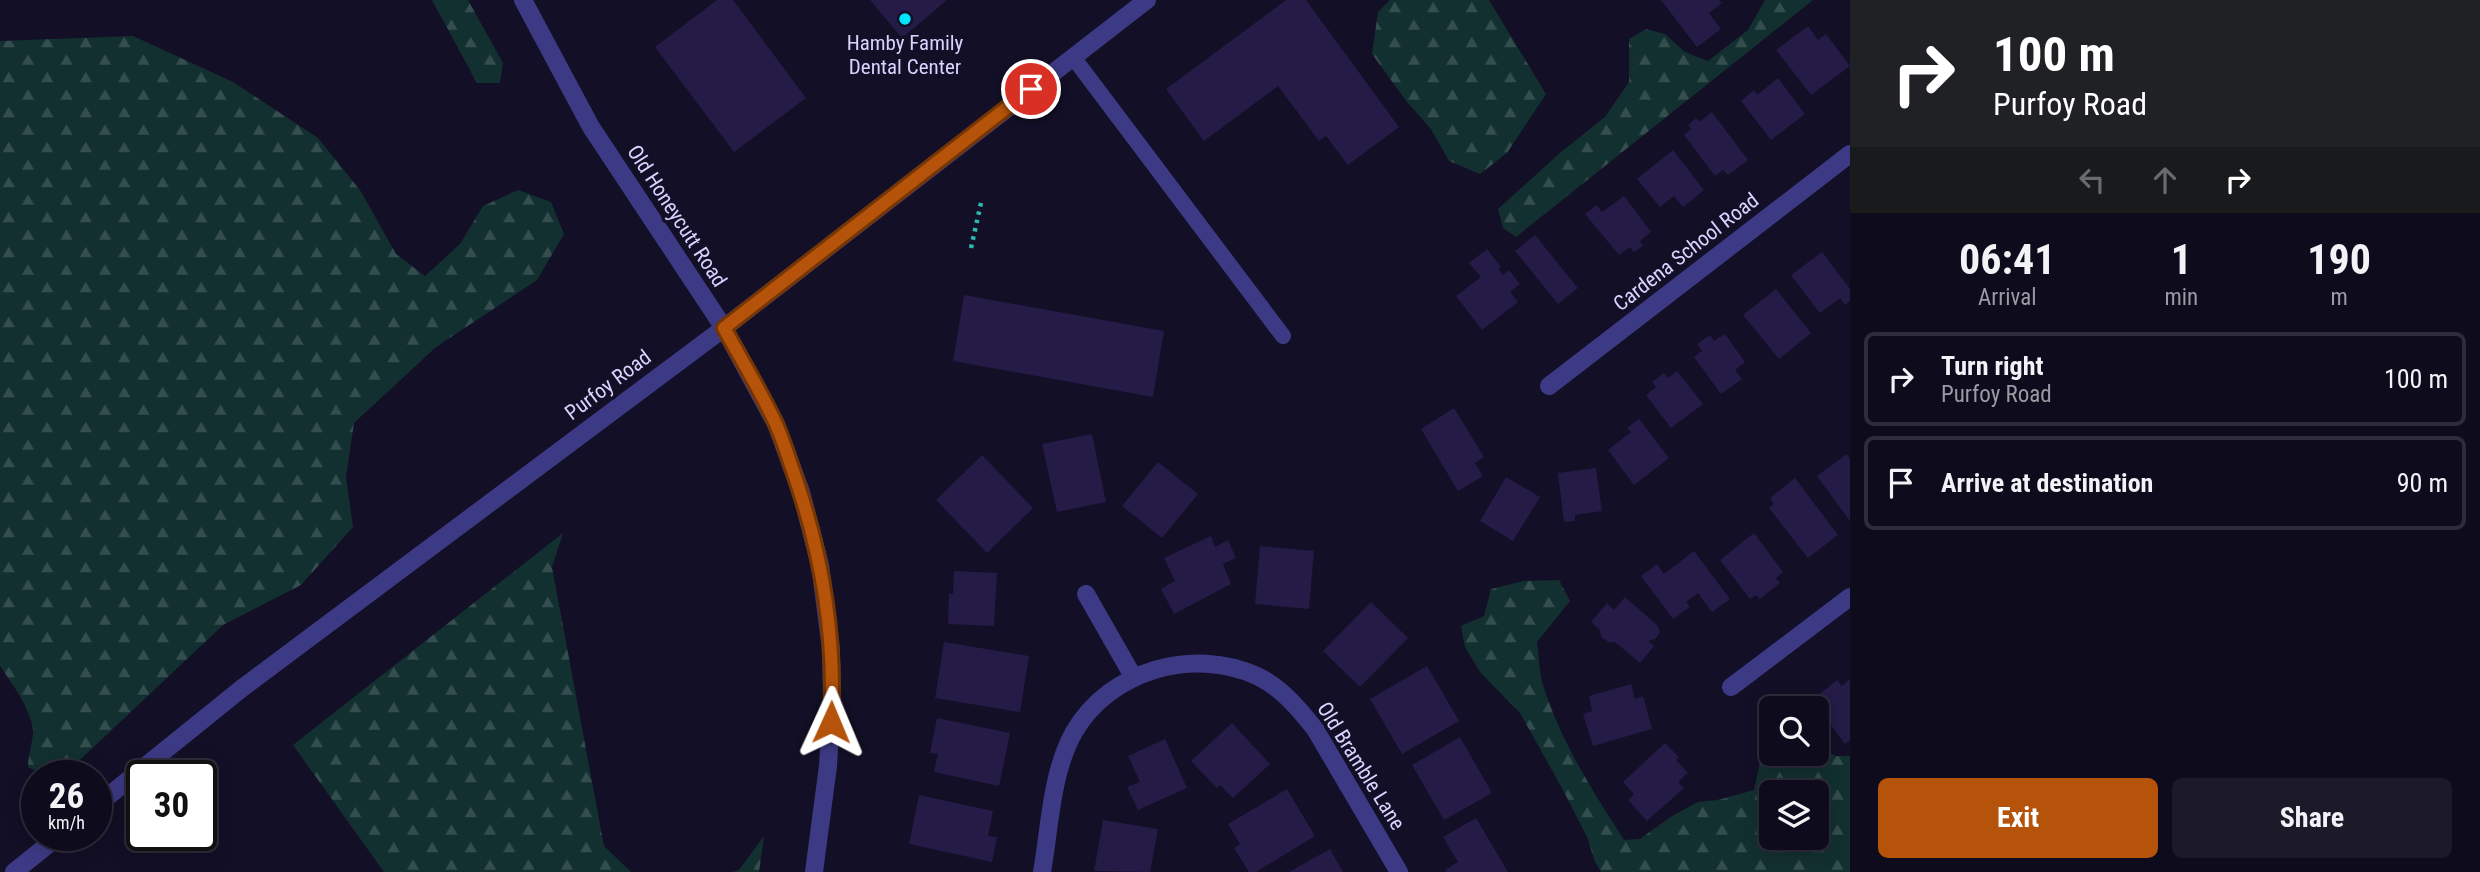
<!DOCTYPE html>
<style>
:root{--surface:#0e0b1c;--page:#1c1929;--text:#f1f3f6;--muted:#9b9ba3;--line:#2e2b3b;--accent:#b45309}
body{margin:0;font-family:"Roboto Condensed",sans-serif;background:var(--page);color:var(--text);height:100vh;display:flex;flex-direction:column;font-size:26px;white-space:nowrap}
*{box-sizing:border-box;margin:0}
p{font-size:23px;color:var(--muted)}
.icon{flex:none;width:38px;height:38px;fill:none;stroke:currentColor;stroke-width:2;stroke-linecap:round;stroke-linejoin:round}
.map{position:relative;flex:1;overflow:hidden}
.details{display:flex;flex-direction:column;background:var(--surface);width:630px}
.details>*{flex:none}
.hud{background:#202124;color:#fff;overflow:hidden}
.buttons{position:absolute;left:1759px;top:696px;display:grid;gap:14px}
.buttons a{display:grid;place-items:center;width:70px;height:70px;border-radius:10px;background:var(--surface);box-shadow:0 4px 18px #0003,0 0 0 2px var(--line);font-size:35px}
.speed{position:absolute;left:21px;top:760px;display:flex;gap:14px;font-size:35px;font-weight:700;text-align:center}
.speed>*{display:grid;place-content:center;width:91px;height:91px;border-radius:50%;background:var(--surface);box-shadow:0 4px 18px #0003,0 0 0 2px var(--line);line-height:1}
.speed small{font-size:18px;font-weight:400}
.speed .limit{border:4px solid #111;border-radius:10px;background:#fff;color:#111}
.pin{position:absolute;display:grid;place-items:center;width:60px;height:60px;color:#fff;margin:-30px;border:4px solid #fff;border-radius:50%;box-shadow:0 2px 7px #0007}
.me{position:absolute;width:77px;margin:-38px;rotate:1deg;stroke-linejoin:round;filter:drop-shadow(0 0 5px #0008)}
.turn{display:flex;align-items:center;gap:24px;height:147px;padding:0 28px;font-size:32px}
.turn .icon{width:91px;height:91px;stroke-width:2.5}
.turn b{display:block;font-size:49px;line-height:60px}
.lanes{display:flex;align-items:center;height:66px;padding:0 28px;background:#0003;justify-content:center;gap:35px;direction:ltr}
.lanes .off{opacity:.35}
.eta{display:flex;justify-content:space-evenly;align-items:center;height:119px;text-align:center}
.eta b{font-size:42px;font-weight:700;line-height:49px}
.action{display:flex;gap:14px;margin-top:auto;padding:14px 28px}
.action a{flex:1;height:80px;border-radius:10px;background:var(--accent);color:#fff;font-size:28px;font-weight:700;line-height:80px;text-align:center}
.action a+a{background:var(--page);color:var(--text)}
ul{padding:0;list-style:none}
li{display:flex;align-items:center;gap:21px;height:94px;margin:0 14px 10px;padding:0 14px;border:4px solid var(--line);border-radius:10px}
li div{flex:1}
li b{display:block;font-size:26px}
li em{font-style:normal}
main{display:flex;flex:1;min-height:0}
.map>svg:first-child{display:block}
.forest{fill:url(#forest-firs);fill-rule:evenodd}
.building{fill:#241b47}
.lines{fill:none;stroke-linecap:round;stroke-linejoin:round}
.path{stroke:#2fb8b0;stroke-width:4.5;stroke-dasharray:3.5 5;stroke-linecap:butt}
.service{stroke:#3d3a85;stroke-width:16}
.minor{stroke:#3d3a85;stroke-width:18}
.tertiary{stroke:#3d3a85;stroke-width:18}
.route-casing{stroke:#753606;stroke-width:18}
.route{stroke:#b45309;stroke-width:12}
.poi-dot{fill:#00e5ff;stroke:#130f26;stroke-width:2.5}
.labels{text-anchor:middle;stroke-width:7;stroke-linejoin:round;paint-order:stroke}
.poi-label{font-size:21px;fill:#d9d4ff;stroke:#130f26}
.street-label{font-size:21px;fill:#d9d4ff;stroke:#130f26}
</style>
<main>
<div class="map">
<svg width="1850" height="872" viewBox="0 0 1850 872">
<defs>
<pattern id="forest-firs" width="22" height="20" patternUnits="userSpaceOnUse" patternTransform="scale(1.75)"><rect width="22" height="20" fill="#12302f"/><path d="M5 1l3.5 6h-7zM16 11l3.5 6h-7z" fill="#344d4e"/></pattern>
</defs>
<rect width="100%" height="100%" fill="#130f26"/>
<!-- forest -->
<g class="forest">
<path d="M 432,0 L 468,0 L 503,63 L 500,83 L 477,83 Z"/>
<path d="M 1390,0 L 1489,0 L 1546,94 L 1507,153 L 1480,174 L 1449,161 L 1431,129 L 1407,102 L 1372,54 L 1378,12 Z"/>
<path d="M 1765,0 L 1813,0 L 1516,237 L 1503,228 L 1498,209 L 1561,152 L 1605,117 L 1629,82 L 1629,39 L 1646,29 L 1665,34 L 1685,52 L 1708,61 L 1748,30 Z"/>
<path d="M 133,36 L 233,82 L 318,138 L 360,190 L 396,254 L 425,276 L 460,244 L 483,206 L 518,190 L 551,202 L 564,234 L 537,280 L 436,347 L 354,423 L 346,477 L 353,527 L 301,585 L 223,625 L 81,759 L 50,775 L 45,775 L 28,767 C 28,754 34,738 33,729 C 29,706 13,685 0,666 L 0,41 Z"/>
<path d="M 563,533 L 552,567 L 604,846 L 631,872 L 384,872 L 293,745 Z"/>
<path d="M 1559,580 L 1570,601 L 1537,642 C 1539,656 1539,672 1543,685 C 1560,740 1593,792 1624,840 L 1640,839 L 1672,816 L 1698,802 L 1718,800 L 1754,790 L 1762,753 L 1771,746 L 1771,754 L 1816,754 L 1817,747 L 1836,756 L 1850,756 L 1850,872 L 1601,872 L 1595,862 L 1587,837 L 1563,790 L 1520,713 L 1480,672 L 1465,647 L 1461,626 L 1484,616 L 1491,589 L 1524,581 ZM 1771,793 L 1816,793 L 1816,838 L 1771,838 Z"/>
<path d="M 764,836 L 759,872 L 732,872 L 739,870 Z"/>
</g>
<!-- building -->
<g class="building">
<path d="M 717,0 L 733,0 L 806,98 L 734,152 L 655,47 Z"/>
<path d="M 870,0 L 947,0 L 902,38 Z"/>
<path d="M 1286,0 L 1306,0 L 1399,127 L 1348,165 L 1326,136 L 1319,141 L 1278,86 L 1204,141 L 1166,89 Z"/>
<path d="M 1661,0 L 1719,0 L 1722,3 L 1709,13 L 1721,29 L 1697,47 Z"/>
<path d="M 1808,26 L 1818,40 L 1826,34 L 1850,66 L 1811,95 L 1776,50 Z"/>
<path d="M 1778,78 L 1805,114 L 1771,140 L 1741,101 L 1754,90 L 1757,95 Z"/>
<path d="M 1712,112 L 1748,160 L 1728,175 L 1723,170 L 1715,176 L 1684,135 L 1691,129 L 1688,125 L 1696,118 L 1699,122 Z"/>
<path d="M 1673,150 L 1704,190 L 1683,207 L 1674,196 L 1660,207 L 1637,179 Z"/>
<path d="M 1624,196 L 1651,232 L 1640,241 L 1643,246 L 1634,252 L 1630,247 L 1619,255 L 1585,214 L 1597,205 L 1602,212 Z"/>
<path d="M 1535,235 L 1578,288 L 1558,304 L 1515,251 Z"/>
<path d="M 1487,249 L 1501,267 L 1498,269 L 1503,275 L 1509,270 L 1520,284 L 1510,292 L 1518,302 L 1482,330 L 1456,296 L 1481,277 L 1469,263 Z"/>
<path d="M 1822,252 L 1850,289 L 1850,301 L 1845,305 L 1840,298 L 1820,313 L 1791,275 Z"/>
<path d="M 1776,289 L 1811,333 L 1779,359 L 1743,315 Z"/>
<path d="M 964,295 L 1164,331 L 1153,397 L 953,361 Z"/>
<path d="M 1725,334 L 1745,362 L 1735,370 L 1742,379 L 1721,394 L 1694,357 L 1702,351 L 1697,344 L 1710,335 L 1714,341 Z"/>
<path d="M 1677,371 L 1703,404 L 1671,428 L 1646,395 L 1656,387 L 1652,382 L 1664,373 L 1668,378 Z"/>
<path d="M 1454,408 L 1484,457 L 1475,463 L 1483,476 L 1458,491 L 1421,429 Z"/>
<path d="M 1639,419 L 1669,458 L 1634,485 L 1608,450 L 1631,432 L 1627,428 Z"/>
<path d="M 1092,434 L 1106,502 L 1057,512 L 1042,444 Z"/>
<path d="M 1847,454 L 1850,459 L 1850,521 L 1817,476 Z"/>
<path d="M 982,455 L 1033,508 L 987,553 L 936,500 Z"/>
<path d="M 1158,462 L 1198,494 L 1162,538 L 1122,506 Z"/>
<path d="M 1596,468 L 1602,511 L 1575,515 L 1575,521 L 1564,522 L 1558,473 Z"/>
<path d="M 1506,477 L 1540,497 L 1513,541 L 1480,521 Z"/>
<path d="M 1795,478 L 1838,535 L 1808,558 L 1769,508 L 1774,504 L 1770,498 Z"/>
<path d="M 1754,533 L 1783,572 L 1776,578 L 1780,583 L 1760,599 L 1756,595 L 1750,599 L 1720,560 Z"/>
<path d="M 1211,536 L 1215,547 L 1228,540 L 1236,558 L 1223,564 L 1231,584 L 1174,614 L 1161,589 L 1175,581 L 1164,558 Z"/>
<path d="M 1260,546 L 1314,551 L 1309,609 L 1255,604 Z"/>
<path d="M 1694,551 L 1730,599 L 1712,612 L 1698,593 L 1686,602 L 1690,607 L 1673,619 L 1641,576 L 1657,564 L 1664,574 Z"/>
<path d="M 954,571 L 997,573 L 994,626 L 948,624 L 949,594 L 953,594 Z"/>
<path d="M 1625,597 L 1658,626 L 1660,632 L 1655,639 L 1648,641 L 1654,646 L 1640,663 L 1615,642 L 1610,643 L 1601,637 L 1600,630 L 1591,622 L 1607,603 L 1614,610 Z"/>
<path d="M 1371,602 L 1408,638 L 1360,687 L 1323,651 Z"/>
<path d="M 944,642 L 1029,656 L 1020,712 L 935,698 Z"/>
<path d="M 1427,666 L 1459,721 L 1402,754 L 1370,699 Z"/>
<path d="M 1850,679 L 1850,740 L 1845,744 L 1812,700 L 1837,680 L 1842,686 Z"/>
<path d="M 1631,684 L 1635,699 L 1643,696 L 1652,729 L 1593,746 L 1583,714 L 1592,711 L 1589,696 Z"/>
<path d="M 937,718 L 1010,733 L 999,786 L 934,772 L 938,754 L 930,753 Z"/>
<path d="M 1232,723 L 1270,764 L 1233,798 L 1220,785 L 1217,788 L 1191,761 Z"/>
<path d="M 1460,737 L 1492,793 L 1444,820 L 1412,765 Z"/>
<path d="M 1165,739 L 1187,788 L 1138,810 L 1127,787 L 1140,782 L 1128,756 Z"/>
<path d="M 1665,743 L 1679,757 L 1676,760 L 1688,773 L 1678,782 L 1684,788 L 1647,821 L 1628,800 L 1634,794 L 1623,782 Z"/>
<path d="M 1287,789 L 1315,836 L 1256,872 L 1249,872 L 1234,848 L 1240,844 L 1228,824 Z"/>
<path d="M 919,795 L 993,811 L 988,836 L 997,837 L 992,862 L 909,844 Z"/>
<path d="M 1476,818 L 1508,872 L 1447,872 L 1445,870 L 1458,862 L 1443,837 Z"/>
<path d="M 1103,820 L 1158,829 L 1150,872 L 1094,871 Z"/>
<path d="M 1330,849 L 1343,872 L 1289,872 Z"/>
</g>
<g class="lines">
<!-- path -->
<path class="path" d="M 971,248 L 981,203"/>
<!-- service -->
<path class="service" d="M 1073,57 L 1283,336"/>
<!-- minor -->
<g class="minor">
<path d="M 523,0 L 591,127 L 724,328 L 776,424 L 801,492 L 820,565 L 831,649 L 832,699 L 828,766 L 814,872"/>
<path d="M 1549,386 L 1850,154"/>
<path d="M 1086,594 L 1134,678"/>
<path d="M 1731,687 L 1850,597"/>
<path d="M 1042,872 C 1050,827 1051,773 1074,732 C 1110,670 1193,647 1257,676 C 1281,687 1299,709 1315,729 L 1399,872"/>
</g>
<!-- tertiary -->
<g class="tertiary">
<path d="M 96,806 L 241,689 L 724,328 L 1147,0"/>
<path d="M 14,872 L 60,835"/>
</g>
</g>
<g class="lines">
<defs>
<path id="route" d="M 831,722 C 836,636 821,549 792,468 C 787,453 782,437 775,422 C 760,390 741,359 724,328 L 1031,89"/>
</defs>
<!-- route casing -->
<use href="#route" class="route-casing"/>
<!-- route -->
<use href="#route" class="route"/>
</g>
<!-- markers -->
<circle class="poi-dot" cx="905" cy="19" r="7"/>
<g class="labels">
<!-- poi labels -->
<g class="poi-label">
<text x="905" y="50">Hamby Family<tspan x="905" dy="24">Dental Center</tspan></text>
</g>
<!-- street labels -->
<g class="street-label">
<text transform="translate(677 216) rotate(57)" y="7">Old Honeycutt Road</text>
<text transform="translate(1686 252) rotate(-38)" y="7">Cardena School Road</text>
<text transform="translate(608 385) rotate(-37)" y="7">Purfoy Road</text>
<text transform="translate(1361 766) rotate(58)" y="7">Old Bramble Lane</text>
</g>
</g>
</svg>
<div class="buttons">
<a><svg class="icon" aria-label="search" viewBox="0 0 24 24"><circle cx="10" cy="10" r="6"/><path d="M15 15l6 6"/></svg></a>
<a><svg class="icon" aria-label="layers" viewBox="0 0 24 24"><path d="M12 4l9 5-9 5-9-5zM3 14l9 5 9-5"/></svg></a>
</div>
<div class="speed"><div>26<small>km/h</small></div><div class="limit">30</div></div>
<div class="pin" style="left:1031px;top:89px;background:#d93025"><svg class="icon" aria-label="arrive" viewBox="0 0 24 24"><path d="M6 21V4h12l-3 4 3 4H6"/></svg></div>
<svg class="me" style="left:831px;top:722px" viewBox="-20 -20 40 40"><path d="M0-17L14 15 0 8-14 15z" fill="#b45309" stroke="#fff" stroke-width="4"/></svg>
</div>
<section class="details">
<div class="hud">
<div class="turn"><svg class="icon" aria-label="right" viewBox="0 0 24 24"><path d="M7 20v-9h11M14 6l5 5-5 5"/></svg><div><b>100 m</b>Purfoy Road</div></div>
<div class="lanes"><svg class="icon off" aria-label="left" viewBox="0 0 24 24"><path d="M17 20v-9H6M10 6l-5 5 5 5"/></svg><svg class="icon off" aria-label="ahead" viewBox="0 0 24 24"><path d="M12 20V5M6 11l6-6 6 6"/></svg><svg class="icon" aria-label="right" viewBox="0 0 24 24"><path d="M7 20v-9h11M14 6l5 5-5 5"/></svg></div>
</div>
<div class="eta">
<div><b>06:41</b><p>Arrival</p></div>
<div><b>1</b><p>min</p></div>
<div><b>190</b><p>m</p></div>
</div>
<ul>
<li><svg class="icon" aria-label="right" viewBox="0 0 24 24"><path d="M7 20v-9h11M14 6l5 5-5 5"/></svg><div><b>Turn right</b><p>Purfoy Road</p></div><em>100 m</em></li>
<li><svg class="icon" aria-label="arrive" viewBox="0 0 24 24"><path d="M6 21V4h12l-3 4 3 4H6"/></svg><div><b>Arrive at destination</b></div><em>90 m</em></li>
</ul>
<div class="action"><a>Exit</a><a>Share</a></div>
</section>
</main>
